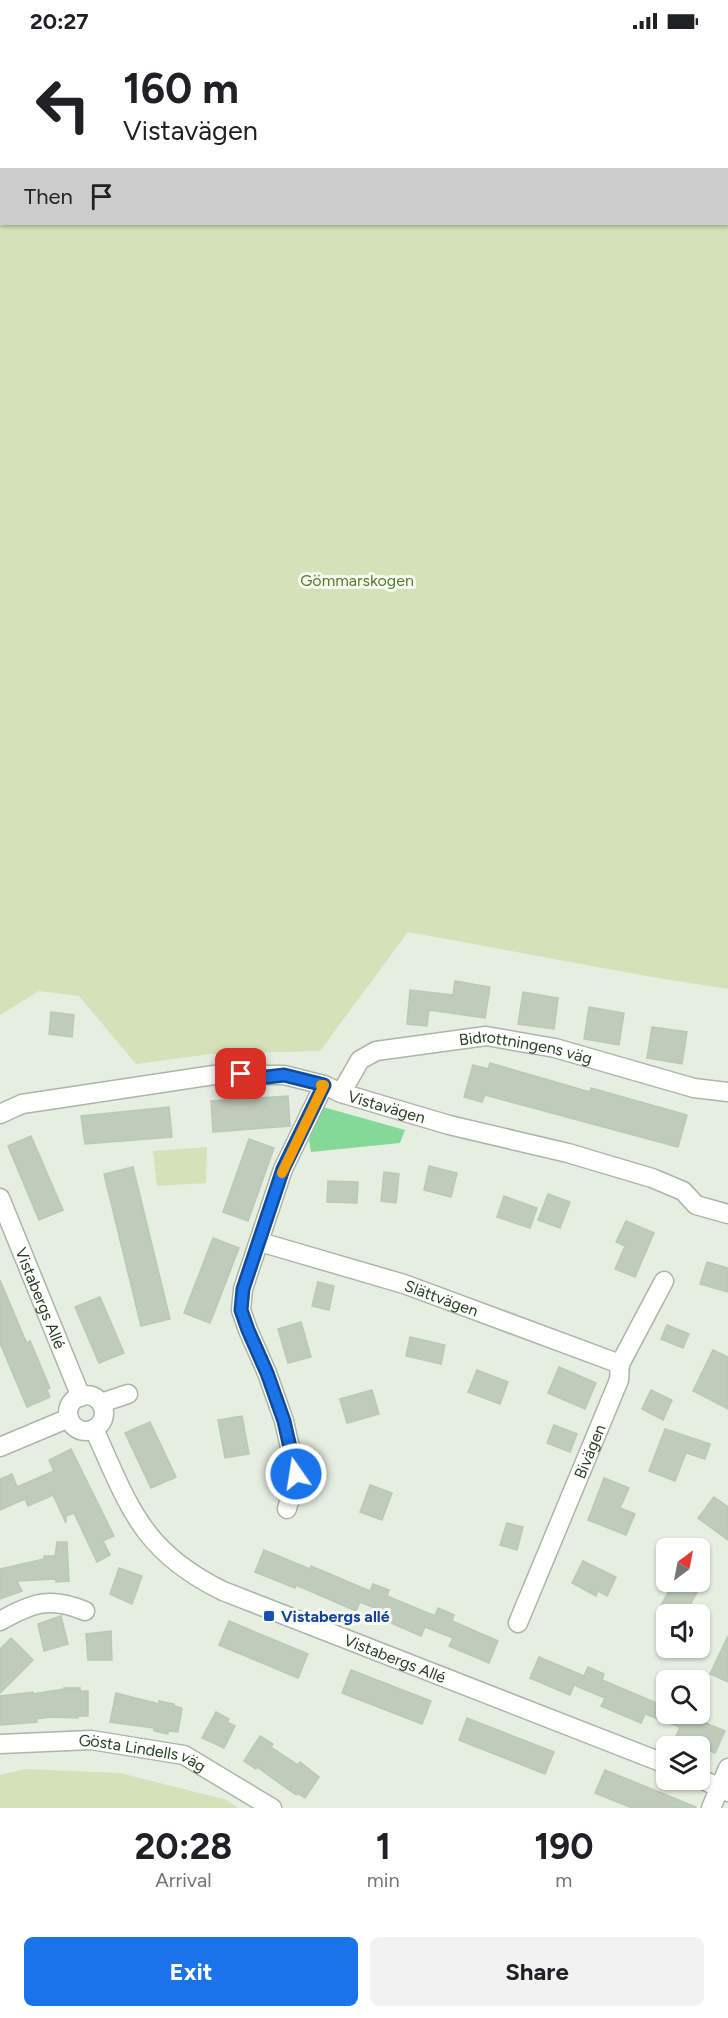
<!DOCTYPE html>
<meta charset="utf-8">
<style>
:root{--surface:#fff;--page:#f2f2f2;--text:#202124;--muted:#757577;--accent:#1a73e8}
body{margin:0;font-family:Figtree,sans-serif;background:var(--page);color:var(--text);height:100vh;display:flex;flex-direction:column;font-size:22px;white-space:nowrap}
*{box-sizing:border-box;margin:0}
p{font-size:20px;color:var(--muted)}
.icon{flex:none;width:33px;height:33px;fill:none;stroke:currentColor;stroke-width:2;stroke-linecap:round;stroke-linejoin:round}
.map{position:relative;height:1766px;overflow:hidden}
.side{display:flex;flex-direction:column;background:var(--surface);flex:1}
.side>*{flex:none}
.hud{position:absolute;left:0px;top:0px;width:729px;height:183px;box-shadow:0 2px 4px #0004;background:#fff;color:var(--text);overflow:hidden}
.needle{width:39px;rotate:32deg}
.buttons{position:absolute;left:656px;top:1496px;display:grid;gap:12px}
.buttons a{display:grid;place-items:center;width:54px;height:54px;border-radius:9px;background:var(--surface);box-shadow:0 2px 4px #0004;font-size:30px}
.pin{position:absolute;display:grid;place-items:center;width:51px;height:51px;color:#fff;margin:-26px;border-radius:12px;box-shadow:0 3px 9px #0006}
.me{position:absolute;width:66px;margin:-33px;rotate:347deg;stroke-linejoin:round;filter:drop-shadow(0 0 4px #0008)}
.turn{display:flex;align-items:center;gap:21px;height:126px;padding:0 24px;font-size:27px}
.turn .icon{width:78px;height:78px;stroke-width:2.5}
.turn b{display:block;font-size:42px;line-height:51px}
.then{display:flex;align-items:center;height:57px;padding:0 24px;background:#0003;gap:12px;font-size:22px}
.eta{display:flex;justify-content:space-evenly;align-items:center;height:102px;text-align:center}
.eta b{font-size:36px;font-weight:700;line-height:42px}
.primary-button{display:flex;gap:12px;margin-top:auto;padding:12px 24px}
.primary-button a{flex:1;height:69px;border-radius:9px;background:var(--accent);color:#fff;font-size:24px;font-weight:700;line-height:69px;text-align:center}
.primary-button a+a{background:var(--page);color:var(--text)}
.status{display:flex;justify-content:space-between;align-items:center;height:42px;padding:0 30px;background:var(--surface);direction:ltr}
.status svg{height:16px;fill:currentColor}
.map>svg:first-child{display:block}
.green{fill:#d3e2b9;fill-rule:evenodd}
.water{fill:#84d999}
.building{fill:#c0ccba;stroke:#bac9b4;stroke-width:1.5}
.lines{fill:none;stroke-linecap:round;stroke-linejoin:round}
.street-casing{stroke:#a9b7a4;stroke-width:21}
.street{stroke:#fff;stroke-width:18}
.route-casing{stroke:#114b97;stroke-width:15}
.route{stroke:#1a73e8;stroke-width:10}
.slow{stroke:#f59e0b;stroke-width:10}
.transit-dot{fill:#1a4fb4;stroke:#f6faf3;stroke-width:2}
.labels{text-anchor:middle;stroke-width:6;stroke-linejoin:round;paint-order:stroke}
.park-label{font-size:16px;fill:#537e25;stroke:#f6faf3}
.street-label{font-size:16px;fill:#264220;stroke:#f6faf3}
.transit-label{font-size:16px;font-weight:bold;fill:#164399;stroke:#f6faf3;text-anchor:start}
</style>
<div class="status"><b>20:27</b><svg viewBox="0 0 49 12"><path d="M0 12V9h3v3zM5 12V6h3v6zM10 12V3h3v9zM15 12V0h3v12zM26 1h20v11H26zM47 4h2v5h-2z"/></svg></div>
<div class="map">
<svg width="728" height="1766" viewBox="0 0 728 1766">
<rect width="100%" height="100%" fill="#e6eee2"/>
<!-- green -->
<g class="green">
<path d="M 0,0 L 728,0 L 728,947 L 652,935 L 408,890 L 320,1009 L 211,1012 L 136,1022 L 79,954 L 39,949 L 0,973 ZM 2,2 L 728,2 L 728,182 L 2,182 Z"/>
<path d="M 207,1105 L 206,1141 L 157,1144 L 153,1109 Z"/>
<path d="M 26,1727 L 120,1731 L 227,1758 L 238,1766 L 0,1766 L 0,1733 Z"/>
</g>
<!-- water -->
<path class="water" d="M 323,1065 L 405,1088 L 400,1101 L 311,1110 L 309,1098 Z"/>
<!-- building -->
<g class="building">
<path d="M 455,939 L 490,945 L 485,976 L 429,968 L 427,984 L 407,982 L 410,948 L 453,953 Z"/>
<path d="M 523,950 L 558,956 L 554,987 L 518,982 Z"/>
<path d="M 589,965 L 624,971 L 619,1003 L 584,997 Z"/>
<path d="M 51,970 L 74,973 L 72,995 L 49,992 Z"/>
<path d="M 652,985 L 687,990 L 682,1022 L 647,1016 Z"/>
<path d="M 490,1021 L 590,1050 L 591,1046 L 687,1073 L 678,1105 L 485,1053 L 482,1060 L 464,1055 L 473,1023 L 488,1027 Z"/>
<path d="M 288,1054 L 290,1084 L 213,1090 L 211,1059 Z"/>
<path d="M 169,1065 L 172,1095 L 85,1102 L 81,1074 Z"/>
<path d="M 31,1094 L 63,1168 L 39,1178 L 8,1104 Z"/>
<path d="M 249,1097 L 274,1106 L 248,1179 L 223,1170 Z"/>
<path d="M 429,1124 L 457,1131 L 451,1155 L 424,1148 Z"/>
<path d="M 133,1125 L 170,1277 L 141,1284 L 104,1132 Z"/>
<path d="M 384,1130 L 399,1132 L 396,1161 L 381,1159 Z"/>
<path d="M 328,1139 L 358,1140 L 357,1161 L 327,1160 Z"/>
<path d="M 548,1152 L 570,1160 L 560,1186 L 538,1178 Z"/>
<path d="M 504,1154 L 537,1166 L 530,1186 L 497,1175 Z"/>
<path d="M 626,1179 L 654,1191 L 635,1235 L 615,1227 L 625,1204 L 616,1200 Z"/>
<path d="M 213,1196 L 239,1206 L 210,1281 L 184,1271 Z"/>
<path d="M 707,1220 L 728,1226 L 728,1250 L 700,1242 Z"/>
<path d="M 0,1238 L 24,1295 L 27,1301 L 30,1299 L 50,1346 L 47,1348 L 50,1355 L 27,1365 L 0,1301 Z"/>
<path d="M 318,1240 L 334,1244 L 329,1268 L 312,1264 Z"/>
<path d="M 100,1255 L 124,1311 L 99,1321 L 75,1265 Z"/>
<path d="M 301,1280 L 311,1315 L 288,1321 L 278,1287 Z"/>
<path d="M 667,1283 L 689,1292 L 683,1306 L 661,1297 Z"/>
<path d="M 410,1295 L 445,1303 L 441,1322 L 406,1314 Z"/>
<path d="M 713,1308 L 728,1315 L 728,1367 L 693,1349 Z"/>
<path d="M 559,1325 L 596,1341 L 585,1367 L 548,1351 Z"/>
<path d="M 477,1328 L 508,1340 L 500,1362 L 468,1350 Z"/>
<path d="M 372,1348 L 379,1372 L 347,1381 L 340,1357 Z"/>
<path d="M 651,1348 L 672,1358 L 663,1378 L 642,1367 Z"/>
<path d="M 242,1374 L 249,1412 L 225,1416 L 218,1378 Z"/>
<path d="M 150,1380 L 176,1435 L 151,1446 L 125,1391 Z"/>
<path d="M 554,1383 L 577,1392 L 570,1410 L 547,1401 Z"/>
<path d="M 665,1387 L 710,1402 L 705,1417 L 686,1411 L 675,1439 L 649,1429 Z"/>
<path d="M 71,1407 L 114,1494 L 103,1499 L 110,1513 L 97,1520 L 74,1471 L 66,1474 L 66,1481 L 53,1453 L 28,1464 L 25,1457 L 0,1468 L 0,1437 L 12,1432 L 17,1445 L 54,1429 L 49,1418 Z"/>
<path d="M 604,1436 L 629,1446 L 620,1466 L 635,1472 L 626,1493 L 588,1478 Z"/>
<path d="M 370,1443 L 392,1451 L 382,1478 L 360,1470 Z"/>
<path d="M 714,1455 L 728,1465 L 728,1498 L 698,1476 Z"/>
<path d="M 507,1481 L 523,1485 L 517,1508 L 500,1503 Z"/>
<path d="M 57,1500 L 67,1500 L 69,1539 L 56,1540 L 56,1537 L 17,1539 L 22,1549 L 0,1557 L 0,1527 L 44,1517 L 44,1514 L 55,1514 Z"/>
<path d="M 264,1508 L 310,1527 L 311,1524 L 370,1549 L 373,1542 L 389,1548 L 387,1554 L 435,1574 L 438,1566 L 454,1573 L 452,1579 L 498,1599 L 489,1621 L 449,1604 L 453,1596 L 425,1585 L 421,1594 L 382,1577 L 385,1570 L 360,1560 L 356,1569 L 296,1543 L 295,1546 L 255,1530 Z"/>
<path d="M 583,1519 L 616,1535 L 607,1554 L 598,1549 L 596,1554 L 572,1541 Z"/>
<path d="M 119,1526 L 142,1534 L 132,1562 L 110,1552 Z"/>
<path d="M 675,1539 L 703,1539 L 685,1572 L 678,1572 L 661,1563 Z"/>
<path d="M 61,1574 L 68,1602 L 44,1609 L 38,1582 Z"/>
<path d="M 229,1579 L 308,1612 L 298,1636 L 219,1603 Z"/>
<path d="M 111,1589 L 112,1618 L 88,1618 L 86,1592 Z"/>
<path d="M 728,1594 L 728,1640 L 710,1632 Z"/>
<path d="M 11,1596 L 33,1618 L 0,1651 L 0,1607 Z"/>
<path d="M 539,1615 L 584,1634 L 588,1625 L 604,1632 L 602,1638 L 666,1665 L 666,1671 L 681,1671 L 725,1689 L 715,1711 L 676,1694 L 680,1685 L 645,1672 L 641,1681 L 601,1664 L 605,1656 L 574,1643 L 570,1653 L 530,1636 Z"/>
<path d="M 351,1628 L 431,1659 L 422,1682 L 342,1651 Z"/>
<path d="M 64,1646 L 80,1646 L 80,1649 L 88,1649 L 88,1674 L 78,1674 L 78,1676 L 50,1675 L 36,1677 L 37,1680 L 0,1683 L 0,1654 L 33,1650 L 33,1652 L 64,1647 Z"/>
<path d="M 116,1651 L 159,1662 L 159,1659 L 174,1662 L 174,1664 L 182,1666 L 178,1690 L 168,1689 L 168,1692 L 154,1689 L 154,1686 L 110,1680 Z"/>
<path d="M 216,1670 L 229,1677 L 227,1680 L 235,1684 L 224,1706 L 202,1696 Z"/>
<path d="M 467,1676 L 554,1710 L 545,1732 L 459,1698 Z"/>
<path d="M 260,1694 L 273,1702 L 271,1705 L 298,1723 L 300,1720 L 319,1735 L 305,1756 L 297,1751 L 296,1753 L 257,1725 L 256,1727 L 244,1719 Z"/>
<path d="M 605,1728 L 696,1765 L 696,1766 L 632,1766 L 595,1751 Z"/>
</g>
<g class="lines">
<defs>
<g id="street">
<path id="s1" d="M 341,1051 L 360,1018 L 376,1009 L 486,994 L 555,1006 L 694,1046 L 728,1050"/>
<path id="s2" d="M 0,1072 L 22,1062 L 214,1033 L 284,1033 L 324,1043 L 341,1051 L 449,1083 L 568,1111 L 652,1136 L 683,1149 L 696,1163 L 728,1172"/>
<path id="s3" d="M 0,1156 L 81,1355"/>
<path id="s4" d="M 260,1200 L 404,1242 L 620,1322"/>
<circle cx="86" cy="1371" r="18"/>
<path d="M 101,1361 L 128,1352"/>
<path id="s5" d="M 94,1387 C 129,1464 141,1509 223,1549 L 666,1722"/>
<path d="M 0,1405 L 69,1376"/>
<path d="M 287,1467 L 296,1432 L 284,1379 L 267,1331 L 248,1288 L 241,1268 L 243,1247 L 283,1127 L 324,1043"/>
<path d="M 0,1579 C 32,1561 50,1554 85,1569"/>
<path id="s6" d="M 518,1581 L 619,1338 L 620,1322 L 664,1239"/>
<path id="s7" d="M 0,1702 L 91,1698 L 184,1713 L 272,1766"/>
<path d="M 699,1736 L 728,1750"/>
<path d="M 711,1766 L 728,1726"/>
</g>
</defs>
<!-- street casing -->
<use href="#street" class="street-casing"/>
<!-- street -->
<use href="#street" class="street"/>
</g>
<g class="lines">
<defs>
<path id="route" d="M 241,1032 L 267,1035 L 284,1033 L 324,1043 L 283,1127 L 243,1247 L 241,1268 L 248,1288 L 267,1331 L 284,1379 L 296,1432"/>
</defs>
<!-- route casing -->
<use href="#route" class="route-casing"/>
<!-- route -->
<use href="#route" class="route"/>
<!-- slow -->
<path class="slow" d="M 282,1131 L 324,1043 L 321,1043"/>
</g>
<!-- markers -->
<rect class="transit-dot" x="263" y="1568" width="12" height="12" rx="3"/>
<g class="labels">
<!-- park labels -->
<g class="park-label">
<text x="357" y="544">Gömmarskogen</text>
</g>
<!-- street labels -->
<g class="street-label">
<text dy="6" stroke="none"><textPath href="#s1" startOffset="208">Bidrottningens väg</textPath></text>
<text dy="6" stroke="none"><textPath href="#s2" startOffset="396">Vistavägen</textPath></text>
<text dy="6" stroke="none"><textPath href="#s3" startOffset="108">Vistabergs Allé</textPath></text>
<text dy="6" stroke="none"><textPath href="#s4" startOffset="190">Slättvägen</textPath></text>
<text dy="6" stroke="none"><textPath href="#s6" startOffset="186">Bivägen</textPath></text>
<text dy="6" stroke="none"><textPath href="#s5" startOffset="398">Vistabergs Allé</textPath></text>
<text dy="6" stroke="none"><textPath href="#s7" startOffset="144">Gösta Lindells väg</textPath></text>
</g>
<!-- transit labels -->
<g class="transit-label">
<text x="281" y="1580">Vistabergs allé</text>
</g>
</g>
</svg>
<div class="buttons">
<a><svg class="needle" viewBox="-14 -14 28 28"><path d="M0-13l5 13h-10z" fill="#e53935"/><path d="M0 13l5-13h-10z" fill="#757577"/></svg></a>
<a><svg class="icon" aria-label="sound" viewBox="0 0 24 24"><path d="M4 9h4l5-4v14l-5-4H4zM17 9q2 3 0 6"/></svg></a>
<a><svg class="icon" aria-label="search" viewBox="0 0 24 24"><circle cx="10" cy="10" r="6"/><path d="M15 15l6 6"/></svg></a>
<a><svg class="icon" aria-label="layers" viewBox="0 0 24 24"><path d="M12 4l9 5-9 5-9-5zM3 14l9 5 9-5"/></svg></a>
</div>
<div class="pin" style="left:241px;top:1032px;background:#d93025"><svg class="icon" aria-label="arrive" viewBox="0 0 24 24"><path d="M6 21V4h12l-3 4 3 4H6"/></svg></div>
<svg class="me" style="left:296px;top:1432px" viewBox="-20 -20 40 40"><circle r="17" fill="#1a73e8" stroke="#fff" stroke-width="3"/><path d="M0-11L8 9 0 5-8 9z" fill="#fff"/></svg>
<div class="hud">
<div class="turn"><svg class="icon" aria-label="left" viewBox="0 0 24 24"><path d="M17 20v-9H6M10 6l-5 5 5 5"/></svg><div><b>160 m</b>Vistavägen</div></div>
<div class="then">Then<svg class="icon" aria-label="arrive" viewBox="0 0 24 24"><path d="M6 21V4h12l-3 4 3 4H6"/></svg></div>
</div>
</div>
<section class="side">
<div class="eta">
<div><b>20:28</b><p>Arrival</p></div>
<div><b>1</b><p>min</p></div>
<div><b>190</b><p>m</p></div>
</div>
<div class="primary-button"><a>Exit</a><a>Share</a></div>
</section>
